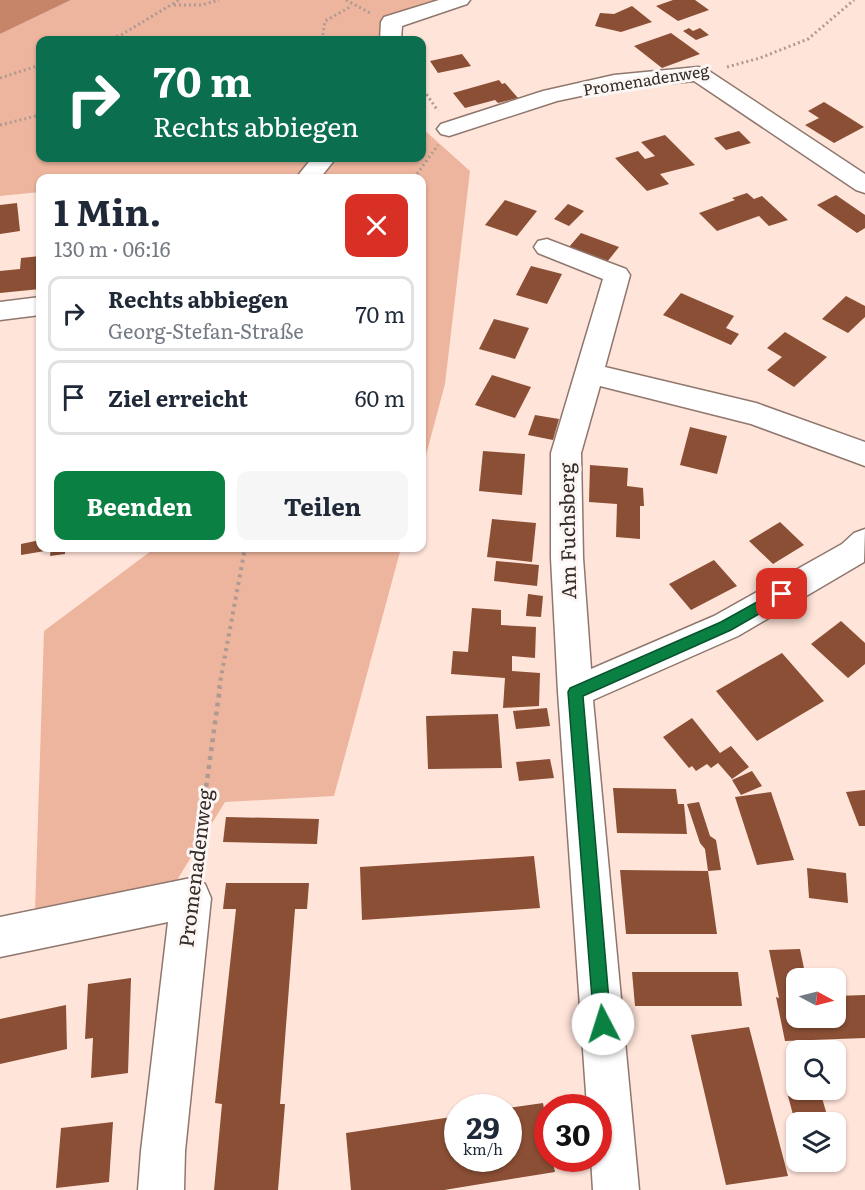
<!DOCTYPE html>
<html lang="de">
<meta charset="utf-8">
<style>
:root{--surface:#fff;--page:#f6f6f7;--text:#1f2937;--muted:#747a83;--line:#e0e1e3;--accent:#0b8043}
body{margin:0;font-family:Literata,serif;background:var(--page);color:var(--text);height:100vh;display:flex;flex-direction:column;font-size:22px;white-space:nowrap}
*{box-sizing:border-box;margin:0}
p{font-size:20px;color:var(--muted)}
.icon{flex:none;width:33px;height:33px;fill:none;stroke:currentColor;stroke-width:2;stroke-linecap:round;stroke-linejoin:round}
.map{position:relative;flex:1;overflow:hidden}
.panel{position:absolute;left:36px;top:174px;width:390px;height:378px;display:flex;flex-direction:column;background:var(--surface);border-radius:12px;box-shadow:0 2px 4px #0004}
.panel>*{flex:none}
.top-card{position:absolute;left:36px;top:36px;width:390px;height:126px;border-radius:12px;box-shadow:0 2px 4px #0004;background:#0b6e4f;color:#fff;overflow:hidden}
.needle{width:39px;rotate:97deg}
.buttons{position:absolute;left:786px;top:968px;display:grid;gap:12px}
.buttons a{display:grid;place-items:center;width:60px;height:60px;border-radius:12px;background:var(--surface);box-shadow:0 2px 4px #0004;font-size:30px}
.speed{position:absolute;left:444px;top:1094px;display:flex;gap:12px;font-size:30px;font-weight:700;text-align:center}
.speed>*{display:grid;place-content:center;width:78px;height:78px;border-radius:50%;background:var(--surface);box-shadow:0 2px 4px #0004;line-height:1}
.speed small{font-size:15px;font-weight:400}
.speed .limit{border:9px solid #d22;background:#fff;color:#111}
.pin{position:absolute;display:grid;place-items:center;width:51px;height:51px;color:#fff;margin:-26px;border-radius:12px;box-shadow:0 3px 9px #0006}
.me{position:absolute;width:66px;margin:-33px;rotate:355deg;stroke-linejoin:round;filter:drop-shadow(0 0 4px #0008)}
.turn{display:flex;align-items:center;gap:21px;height:126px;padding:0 18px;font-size:27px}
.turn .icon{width:78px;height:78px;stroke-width:2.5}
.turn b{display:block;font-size:42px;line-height:51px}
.round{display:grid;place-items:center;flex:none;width:63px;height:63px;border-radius:12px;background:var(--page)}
.summary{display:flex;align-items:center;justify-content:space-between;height:102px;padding:0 18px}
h1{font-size:36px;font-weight:700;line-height:45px}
.action{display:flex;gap:12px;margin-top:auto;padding:12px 18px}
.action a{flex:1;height:69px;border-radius:12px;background:var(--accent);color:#fff;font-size:24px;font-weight:700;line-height:69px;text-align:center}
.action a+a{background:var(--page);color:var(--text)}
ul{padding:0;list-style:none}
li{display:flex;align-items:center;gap:18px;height:75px;margin:0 12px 9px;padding:0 6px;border:3px solid var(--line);border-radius:12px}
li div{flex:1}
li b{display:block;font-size:22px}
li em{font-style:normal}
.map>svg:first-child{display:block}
.green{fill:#edb59d}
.water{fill:#c68569}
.building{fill:#8a4f35}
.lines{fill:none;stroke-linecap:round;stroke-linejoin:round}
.minor-casing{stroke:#8f776d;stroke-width:3}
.path-far2{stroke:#ae9a92;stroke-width:3;stroke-dasharray:2 3;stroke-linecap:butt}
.path-far1{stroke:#ae9a92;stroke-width:4;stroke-dasharray:3 4.5;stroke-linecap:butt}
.path{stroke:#ae9a92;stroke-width:4.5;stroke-dasharray:4 5;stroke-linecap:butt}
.minor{fill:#fff;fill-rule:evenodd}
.route{fill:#0b8043;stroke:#07532c;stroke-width:1.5}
.labels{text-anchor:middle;stroke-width:6;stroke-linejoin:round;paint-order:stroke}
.far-street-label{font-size:16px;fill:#352b27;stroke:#fcf6f4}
.street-label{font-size:20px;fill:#352b27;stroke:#fcf6f4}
</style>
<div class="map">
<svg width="865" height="1190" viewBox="0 0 865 1190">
<rect width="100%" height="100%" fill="#ffe4d9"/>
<!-- green -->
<g class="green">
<path d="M 71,0 L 439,0 L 385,16 L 387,40 L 40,40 L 40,158 L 422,158 L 422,128 L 470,171 L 445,384 L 422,470 L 422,178 L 40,178 L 40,192 L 0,196 L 0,34 Z"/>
<path d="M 150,548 L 401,548 L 334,796 L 225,802 L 177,880 L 35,912 L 44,631 L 151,551 Z"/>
</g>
<!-- water -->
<path class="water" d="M 0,0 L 71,0 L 0,34 Z"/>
<!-- building -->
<g class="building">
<path d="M 673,0 L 695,0 L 709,10 L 678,21 L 656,6 Z"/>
<path d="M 632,6 L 652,22 L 621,32 L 595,26 L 600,13 L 614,14 Z"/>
<path d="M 689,28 L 693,31 L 700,28 L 709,35 L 696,40 L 683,31 Z"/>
<path d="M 671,33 L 700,54 L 662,68 L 634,46 Z"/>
<path d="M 462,54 L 471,66 L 438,73 L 430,61 Z"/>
<path d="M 499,80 L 502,84 L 505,83 L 518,98 L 498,103 L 495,100 L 465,108 L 453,93 Z"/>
<path d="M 824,102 L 837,110 L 864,127 L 834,143 L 805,125 L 819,118 L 808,111 Z"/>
<path d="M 739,131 L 751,143 L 726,150 L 714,138 Z"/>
<path d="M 665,135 L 695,165 L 660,174 L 669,184 L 647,191 L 615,158 L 638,151 L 645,159 L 655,156 L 641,142 Z"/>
<path d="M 747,193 L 754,199 L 762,196 L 788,220 L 769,226 L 759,216 L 717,231 L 699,213 L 735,200 L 732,198 Z"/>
<path d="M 836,195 L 865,215 L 865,228 L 857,233 L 817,205 Z"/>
<path d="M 505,200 L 537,211 L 517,236 L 485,225 Z"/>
<path d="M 17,203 L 20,231 L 0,234 L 0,205 Z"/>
<path d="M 568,204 L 584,211 L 569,226 L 554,219 Z"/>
<path d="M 581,233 L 619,247 L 607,262 L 569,247 Z"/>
<path d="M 40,256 L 40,289 L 0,293 L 0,271 L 20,269 L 21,258 Z"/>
<path d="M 531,266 L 562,274 L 547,304 L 516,295 Z"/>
<path d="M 681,293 L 734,316 L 726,328 L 739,334 L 731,345 L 663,315 Z"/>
<path d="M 846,296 L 865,306 L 865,317 L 848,333 L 822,319 Z"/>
<path d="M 494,319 L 529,328 L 515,359 L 479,349 Z"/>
<path d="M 785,332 L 827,357 L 794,387 L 767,370 L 782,357 L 767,348 Z"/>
<path d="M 492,375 L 531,387 L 515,418 L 475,405 Z"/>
<path d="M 535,415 L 559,419 L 553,440 L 528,435 Z"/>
<path d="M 690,427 L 727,436 L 717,474 L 680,465 Z"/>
<path d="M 483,451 L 525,454 L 522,495 L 479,491 Z"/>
<path d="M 590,465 L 628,468 L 627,486 L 643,488 L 644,506 L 640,506 L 640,539 L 616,537 L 617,504 L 589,502 Z"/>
<path d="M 492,519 L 536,523 L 532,562 L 487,557 Z"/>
<path d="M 780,522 L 804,545 L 773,564 L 749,541 Z"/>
<path d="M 40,540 L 40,548 L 45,548 L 45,551 L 21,555 L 21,544 Z"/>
<path d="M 51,548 L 65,548 L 65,554 L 50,556 Z"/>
<path d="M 714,560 L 737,586 L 691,610 L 669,584 Z"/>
<path d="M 496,561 L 539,565 L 537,586 L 494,581 Z"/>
<path d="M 528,594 L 543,596 L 541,617 L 526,616 Z"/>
<path d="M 472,608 L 501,610 L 501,625 L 536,627 L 535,658 L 512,656 L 512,671 L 540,673 L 539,706 L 503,708 L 505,678 L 451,674 L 453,651 L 468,652 Z"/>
<path d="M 841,621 L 865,643 L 865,664 L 848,678 L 811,644 Z"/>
<path d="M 782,653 L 824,701 L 757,741 L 716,691 Z"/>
<path d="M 547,708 L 550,726 L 516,729 L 513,711 Z"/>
<path d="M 498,714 L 502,768 L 428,769 L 426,716 Z"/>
<path d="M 692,718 L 720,753 L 731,746 L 749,767 L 732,779 L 718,763 L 711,768 L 707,764 L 696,771 L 692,766 L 689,768 L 663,737 Z"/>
<path d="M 550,759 L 554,778 L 519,781 L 516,762 Z"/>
<path d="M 752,771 L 762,786 L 741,795 L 732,780 Z"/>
<path d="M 613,788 L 676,789 L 678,804 L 684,804 L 687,834 L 617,833 Z"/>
<path d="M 865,790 L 865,826 L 859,826 L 846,792 Z"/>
<path d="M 771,792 L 794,860 L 757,865 L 735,797 Z"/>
<path d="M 699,802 L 710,836 L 716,840 L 721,870 L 708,871 L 705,849 L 700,843 L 687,804 Z"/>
<path d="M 226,817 L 319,819 L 317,844 L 223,842 Z"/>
<path d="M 534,856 L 540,908 L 362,920 L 360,867 Z"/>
<path d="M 807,868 L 846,873 L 848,903 L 809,898 Z"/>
<path d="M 620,870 L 708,871 L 717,934 L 626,934 Z"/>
<path d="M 226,883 L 309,883 L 307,909 L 295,909 L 280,1104 L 285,1104 L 278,1190 L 214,1190 L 222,1104 L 215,1103 L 236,909 L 223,909 Z"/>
<path d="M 800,949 L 806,978 L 796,978 L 796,1017 L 836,1017 L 836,996 L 865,995 L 865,1038 L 785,1041 L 776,997 L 779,998 L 769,950 Z"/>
<path d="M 632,972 L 738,972 L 742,1006 L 635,1006 Z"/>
<path d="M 131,978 L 128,1073 L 91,1078 L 93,1038 L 85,1039 L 88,984 Z"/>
<path d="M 66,1005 L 67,1049 L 0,1064 L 0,1019 Z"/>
<path d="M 749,1027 L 788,1176 L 726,1185 L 691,1035 Z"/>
<path d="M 820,1091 L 829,1122 L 795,1122 L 788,1096 Z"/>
<path d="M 543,1103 L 548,1130 L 548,1158 L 552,1158 L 555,1172 L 444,1190 L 351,1190 L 346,1133 L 458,1116 L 458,1158 L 508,1158 L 508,1108 Z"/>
<path d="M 113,1122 L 109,1182 L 56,1188 L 61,1128 Z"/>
</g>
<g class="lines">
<defs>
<g id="minor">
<path d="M 439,0 L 470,0 L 467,4 L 402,26 L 401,40 L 380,40 L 381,22 L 384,17 Z"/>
<path d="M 698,67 L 706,69 L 865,174 L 865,193 L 856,190 L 694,81 L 614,89 L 557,101 L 449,136 L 441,134 L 437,129 L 441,124 L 543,91 L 614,75 Z"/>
<path d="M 312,158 L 336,158 L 320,178 L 296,178 Z"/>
<path d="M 547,239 L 626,269 L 630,275 L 605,367 L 756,403 L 865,442 L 865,466 L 751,424 L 600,386 L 581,453 L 583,558 L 591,669 L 714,616 L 842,544 L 854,533 L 865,529 L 864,562 L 738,636 L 593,700 L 639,1190 L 593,1190 L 591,1158 L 598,1158 L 598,1107 L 587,1107 L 558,692 L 551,558 L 551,453 L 603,279 L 538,253 L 534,247 L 538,241 Z"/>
<path d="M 40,297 L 40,315 L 0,320 L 0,302 Z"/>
<path d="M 191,878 L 205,884 L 211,898 L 185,1151 L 184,1190 L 138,1190 L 141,1151 L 168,922 L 0,957 L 0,917 Z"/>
</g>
</defs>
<!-- minor casing -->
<use href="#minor" class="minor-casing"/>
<!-- path-far2 -->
<g class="path-far2">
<path d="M 346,0 L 372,14"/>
<path d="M 174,5 L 202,5 L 219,0"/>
<path d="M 107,40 L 121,35 L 179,0"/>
<path d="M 322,40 L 325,21 L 352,6"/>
<path d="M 727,67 L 760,58 L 808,39 L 854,0"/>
<path d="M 0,78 L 40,65"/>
<path d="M 422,92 L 427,95 L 438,111"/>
<path d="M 0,125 L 40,115"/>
<path d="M 414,178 L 438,145"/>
</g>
<!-- path-far1 -->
<path class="path-far1" d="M 219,688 L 245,548"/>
<!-- path -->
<path class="path" d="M 195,867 L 220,687"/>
<!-- minor -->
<use href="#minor" class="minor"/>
</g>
<!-- route -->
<path class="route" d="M 782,588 L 787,590 L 789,594 L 787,598 L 731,630 L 583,696 L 611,1024 L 609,1030 L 603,1033 L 597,1030 L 594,1024 L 568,692 L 570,688 L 721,622 Z"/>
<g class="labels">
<!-- far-street labels -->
<g class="far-street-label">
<text transform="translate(646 80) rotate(-9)" y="6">Promenadenweg</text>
</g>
<!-- street labels -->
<g class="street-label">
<text transform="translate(568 531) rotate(-91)" y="7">Am Fuchsberg</text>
<text transform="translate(196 868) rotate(-83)" y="7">Promenadenweg</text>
</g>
</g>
</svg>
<div class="buttons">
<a><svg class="needle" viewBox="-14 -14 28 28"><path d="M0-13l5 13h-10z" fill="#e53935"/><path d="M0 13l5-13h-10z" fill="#747a83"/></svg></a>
<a><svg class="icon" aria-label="search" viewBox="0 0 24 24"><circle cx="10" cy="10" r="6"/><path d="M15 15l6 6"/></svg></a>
<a><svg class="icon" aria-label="layers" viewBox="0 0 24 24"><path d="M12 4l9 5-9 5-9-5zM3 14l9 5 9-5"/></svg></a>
</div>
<div class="speed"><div>29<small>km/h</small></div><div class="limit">30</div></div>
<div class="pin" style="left:782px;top:594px;background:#d93025"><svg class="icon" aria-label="arrive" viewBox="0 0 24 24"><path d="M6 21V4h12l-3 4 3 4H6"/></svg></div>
<svg class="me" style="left:603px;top:1024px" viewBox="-20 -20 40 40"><circle r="19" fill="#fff"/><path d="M0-13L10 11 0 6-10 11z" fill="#0b8043"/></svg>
<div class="top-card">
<div class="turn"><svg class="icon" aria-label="right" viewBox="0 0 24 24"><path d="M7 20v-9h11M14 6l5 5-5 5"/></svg><div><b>70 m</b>Rechts abbiegen</div></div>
</div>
<section class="panel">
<div class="summary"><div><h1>1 Min.</h1><p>130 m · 06:16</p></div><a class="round" style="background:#d93025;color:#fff"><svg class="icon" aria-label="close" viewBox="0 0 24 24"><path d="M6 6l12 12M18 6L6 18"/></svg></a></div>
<ul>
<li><svg class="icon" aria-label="right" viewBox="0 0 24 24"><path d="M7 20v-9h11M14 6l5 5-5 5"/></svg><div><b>Rechts abbiegen</b><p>Georg-Stefan-Straße</p></div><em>70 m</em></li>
<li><svg class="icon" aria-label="arrive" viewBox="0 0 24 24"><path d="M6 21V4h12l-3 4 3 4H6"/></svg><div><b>Ziel erreicht</b></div><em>60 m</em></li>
</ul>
<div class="action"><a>Beenden</a><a>Teilen</a></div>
</section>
</div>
